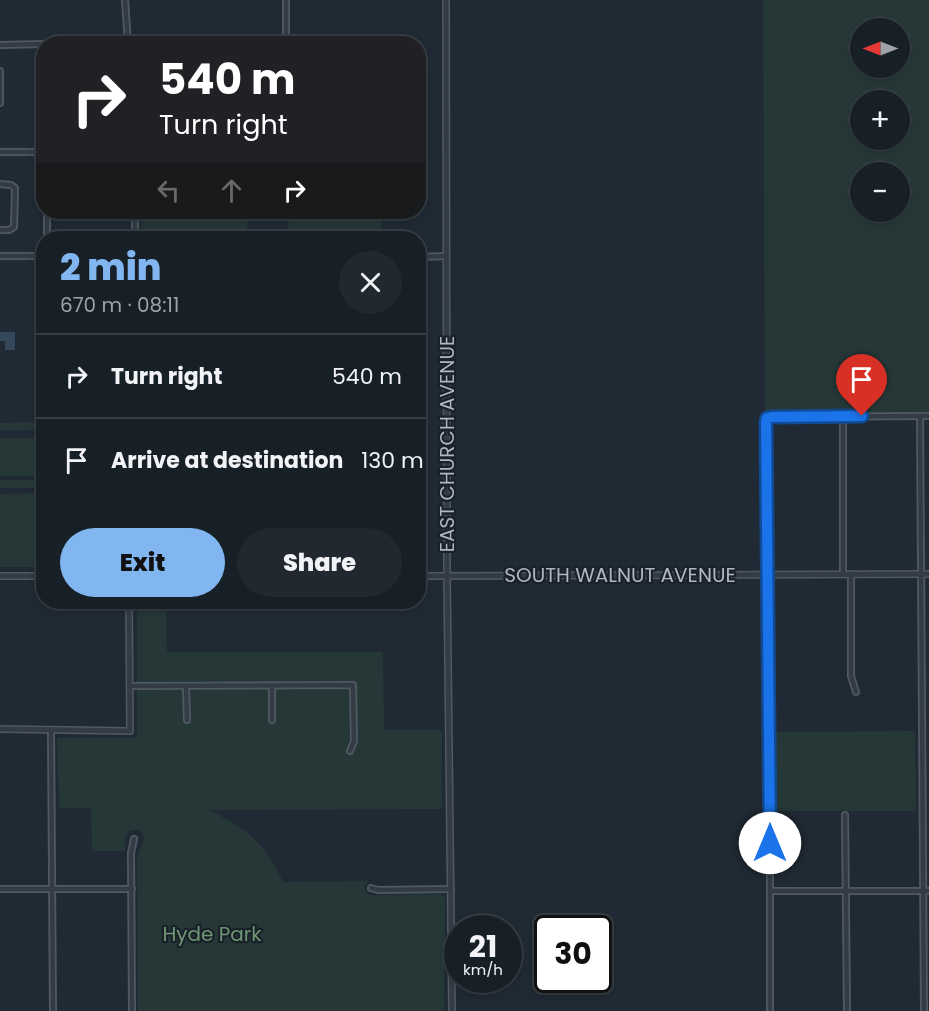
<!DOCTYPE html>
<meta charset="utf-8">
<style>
:root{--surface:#182027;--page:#21282f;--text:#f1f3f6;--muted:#9fa3a7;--line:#363e44;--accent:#82b6f1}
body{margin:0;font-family:Poppins,sans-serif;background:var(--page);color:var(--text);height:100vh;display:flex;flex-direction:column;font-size:22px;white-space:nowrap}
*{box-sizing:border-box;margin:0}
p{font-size:20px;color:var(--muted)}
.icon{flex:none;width:33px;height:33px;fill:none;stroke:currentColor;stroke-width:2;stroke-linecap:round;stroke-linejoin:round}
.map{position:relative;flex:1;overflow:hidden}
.side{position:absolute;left:36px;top:231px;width:390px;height:378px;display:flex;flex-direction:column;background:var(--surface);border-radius:24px;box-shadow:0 3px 9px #0003,0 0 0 2px var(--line)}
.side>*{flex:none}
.hud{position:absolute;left:36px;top:36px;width:390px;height:183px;border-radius:24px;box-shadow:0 3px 9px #0003,0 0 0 2px var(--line);background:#202124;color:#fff;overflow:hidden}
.needle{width:39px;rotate:270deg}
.fabs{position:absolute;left:850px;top:18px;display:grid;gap:12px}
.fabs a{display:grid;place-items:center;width:60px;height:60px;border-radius:50%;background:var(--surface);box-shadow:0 3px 9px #0003,0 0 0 2px var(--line);font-size:30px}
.speed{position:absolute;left:444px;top:915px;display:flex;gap:12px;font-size:30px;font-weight:700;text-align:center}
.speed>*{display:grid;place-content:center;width:78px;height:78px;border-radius:50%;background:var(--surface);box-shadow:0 3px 9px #0003,0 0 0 2px var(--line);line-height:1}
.speed small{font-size:15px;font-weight:400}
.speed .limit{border:3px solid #111;border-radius:9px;background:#fff;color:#111}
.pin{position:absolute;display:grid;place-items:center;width:51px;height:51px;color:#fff;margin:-62px -26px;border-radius:50% 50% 50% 0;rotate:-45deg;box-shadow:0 0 6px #0007}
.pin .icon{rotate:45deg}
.me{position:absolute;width:66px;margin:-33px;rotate:0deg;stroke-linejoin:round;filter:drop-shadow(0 0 4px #0008)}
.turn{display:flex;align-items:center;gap:21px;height:126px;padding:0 24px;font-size:27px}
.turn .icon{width:78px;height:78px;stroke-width:2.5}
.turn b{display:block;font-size:42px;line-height:51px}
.lanes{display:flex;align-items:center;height:57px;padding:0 24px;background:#0003;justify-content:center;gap:30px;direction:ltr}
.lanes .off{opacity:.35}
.round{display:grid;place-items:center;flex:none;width:63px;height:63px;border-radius:32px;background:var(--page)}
.summary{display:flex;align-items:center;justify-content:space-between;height:102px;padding:0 24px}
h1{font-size:36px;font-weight:800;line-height:45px;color:var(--accent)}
.button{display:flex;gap:12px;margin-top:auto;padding:12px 24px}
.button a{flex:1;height:69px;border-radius:36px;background:var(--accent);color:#111;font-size:24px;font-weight:800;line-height:69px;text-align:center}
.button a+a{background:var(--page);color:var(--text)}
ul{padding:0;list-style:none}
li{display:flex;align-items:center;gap:18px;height:84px;padding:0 24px;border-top:2px solid var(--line)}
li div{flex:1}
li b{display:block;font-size:22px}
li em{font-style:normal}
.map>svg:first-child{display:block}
.green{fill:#253837;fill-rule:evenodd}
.water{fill:#34475b}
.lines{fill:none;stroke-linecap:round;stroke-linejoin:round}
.minor-casing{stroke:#505963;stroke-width:8}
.tertiary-casing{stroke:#505963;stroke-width:8}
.minor{stroke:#333c45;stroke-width:4.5}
.tertiary{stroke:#333c45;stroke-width:5}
.route-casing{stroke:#114b97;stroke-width:15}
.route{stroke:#1a73e8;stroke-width:10}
.labels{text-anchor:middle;stroke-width:4.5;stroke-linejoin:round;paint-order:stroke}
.street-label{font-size:20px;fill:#adb6c2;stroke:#192129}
.park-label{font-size:20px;fill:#6e9674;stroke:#192129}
</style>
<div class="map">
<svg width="929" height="1011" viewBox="0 0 929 1011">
<rect width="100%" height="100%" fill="#202a34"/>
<!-- green -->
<g class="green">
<path d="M 763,0 L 929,0 L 929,413 L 765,414 ZM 861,28 L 900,28 L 900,68 L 861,68 ZM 861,100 L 900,100 L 900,140 L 861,140 ZM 861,172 L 900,172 L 900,212 L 861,212 Z"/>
<rect x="142" y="212" width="105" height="26"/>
<path d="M 288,212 L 382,212 L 381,238 L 289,238 Z"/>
<path d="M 43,422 L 43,430 L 0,430 L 0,423 Z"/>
<rect x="0" y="438" width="43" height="38"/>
<rect x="0" y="480" width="43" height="8"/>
<path d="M 43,493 L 43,567 L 0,567 L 0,494 Z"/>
<path d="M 137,602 L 166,602 L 167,652 L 383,652 L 384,730 L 442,730 L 442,809 L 207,810 C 246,826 265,844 283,882 L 371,881 L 367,882 L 364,886 L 366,893 L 369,895 L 440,894 L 445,898 L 444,1011 L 138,1011 L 137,858 C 138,847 149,841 140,830 L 131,830 L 125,835 L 125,851 L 92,851 L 91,808 L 59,808 L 57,738 L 137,738 Z"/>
<path d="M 915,731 L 916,811 L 775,811 L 774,732 Z"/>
</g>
<!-- water -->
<path class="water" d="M 0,332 L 15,332 L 15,350 L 5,350 L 5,341 L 0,341 Z"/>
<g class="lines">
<defs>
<g id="minor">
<path d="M 125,0 L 128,44"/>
<path d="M 286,44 L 286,0"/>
<path d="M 0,45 L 44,44"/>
<path d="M 0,103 L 0,71"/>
<path d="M 0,152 L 44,152"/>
<path d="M 0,184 L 11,185 L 15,188 L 14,227 L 9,230 L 0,230"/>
<path d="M 47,212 L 47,238"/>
<path d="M 135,212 L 135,238"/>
<path d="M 0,256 L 33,256"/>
<path d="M 418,257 L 446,256"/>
<path d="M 843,416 L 843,574"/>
<path d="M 920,416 L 924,1011"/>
<path d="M 851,574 L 851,676 L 856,692"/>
<path d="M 130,686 L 353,685 L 354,741 L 350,751"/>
<path d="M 272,686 L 272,720"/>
<path d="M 186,687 L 187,720"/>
<path d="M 51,731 L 53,1011"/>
<path d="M 845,815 L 847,1011"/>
<path d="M 371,888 L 378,890 L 451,889"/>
<path d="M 0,889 L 132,889"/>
<path d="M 770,891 L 929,891"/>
<path d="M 132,1011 L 131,853 L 134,839"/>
<path d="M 770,1011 L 770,702 L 766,422 L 767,418 L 771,417 L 929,416"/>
</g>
<g id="tertiary">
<path d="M 446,0 L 447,576 L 452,1011"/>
<path d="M 0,576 L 44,576"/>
<path d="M 418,576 L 929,574"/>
<path d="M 0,729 L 130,731 L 129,602"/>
</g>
</defs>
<!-- minor casing -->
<use href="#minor" class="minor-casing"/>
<!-- tertiary casing -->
<use href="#tertiary" class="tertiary-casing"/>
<!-- minor -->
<use href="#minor" class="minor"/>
<!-- tertiary -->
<use href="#tertiary" class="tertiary"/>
</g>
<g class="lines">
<defs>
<path id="route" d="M 770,843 L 766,422 L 767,418 L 771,417 L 862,416"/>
</defs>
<!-- route casing -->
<use href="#route" class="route-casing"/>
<!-- route -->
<use href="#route" class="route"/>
</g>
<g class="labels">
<!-- street labels -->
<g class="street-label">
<text transform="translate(447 444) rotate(-90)" y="7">EAST CHURCH AVENUE</text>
<text x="620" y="582">SOUTH WALNUT AVENUE</text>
</g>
<!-- park labels -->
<g class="park-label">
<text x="212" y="941">Hyde Park</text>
</g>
</g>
</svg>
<div class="fabs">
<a><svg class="needle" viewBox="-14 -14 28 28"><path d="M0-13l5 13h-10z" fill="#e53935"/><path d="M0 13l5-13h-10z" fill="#9fa3a7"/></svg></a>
<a>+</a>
<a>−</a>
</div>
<div class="speed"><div>21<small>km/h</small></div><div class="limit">30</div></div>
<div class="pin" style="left:862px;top:416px;background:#d93025"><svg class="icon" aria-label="arrive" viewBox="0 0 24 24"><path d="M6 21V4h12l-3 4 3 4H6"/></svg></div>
<svg class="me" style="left:770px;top:843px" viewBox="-20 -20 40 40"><circle r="19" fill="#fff"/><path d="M0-13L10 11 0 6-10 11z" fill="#1a73e8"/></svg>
<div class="hud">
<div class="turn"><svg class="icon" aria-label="right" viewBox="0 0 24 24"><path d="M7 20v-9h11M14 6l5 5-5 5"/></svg><div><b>540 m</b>Turn right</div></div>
<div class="lanes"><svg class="icon off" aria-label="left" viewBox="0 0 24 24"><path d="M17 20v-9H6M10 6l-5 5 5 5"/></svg><svg class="icon off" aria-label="ahead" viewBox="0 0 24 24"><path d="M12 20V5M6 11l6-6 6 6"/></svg><svg class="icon" aria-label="right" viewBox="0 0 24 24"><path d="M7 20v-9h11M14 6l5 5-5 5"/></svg></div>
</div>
<section class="side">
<div class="summary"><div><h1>2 min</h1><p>670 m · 08:11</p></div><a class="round"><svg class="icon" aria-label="close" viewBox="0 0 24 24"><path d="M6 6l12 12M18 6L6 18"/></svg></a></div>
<ul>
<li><svg class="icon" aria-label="right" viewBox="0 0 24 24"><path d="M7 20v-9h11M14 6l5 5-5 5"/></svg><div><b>Turn right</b></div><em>540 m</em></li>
<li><svg class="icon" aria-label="arrive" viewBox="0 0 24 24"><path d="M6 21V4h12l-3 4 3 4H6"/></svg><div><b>Arrive at destination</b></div><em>130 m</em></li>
</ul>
<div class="button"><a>Exit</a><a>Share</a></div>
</section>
</div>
